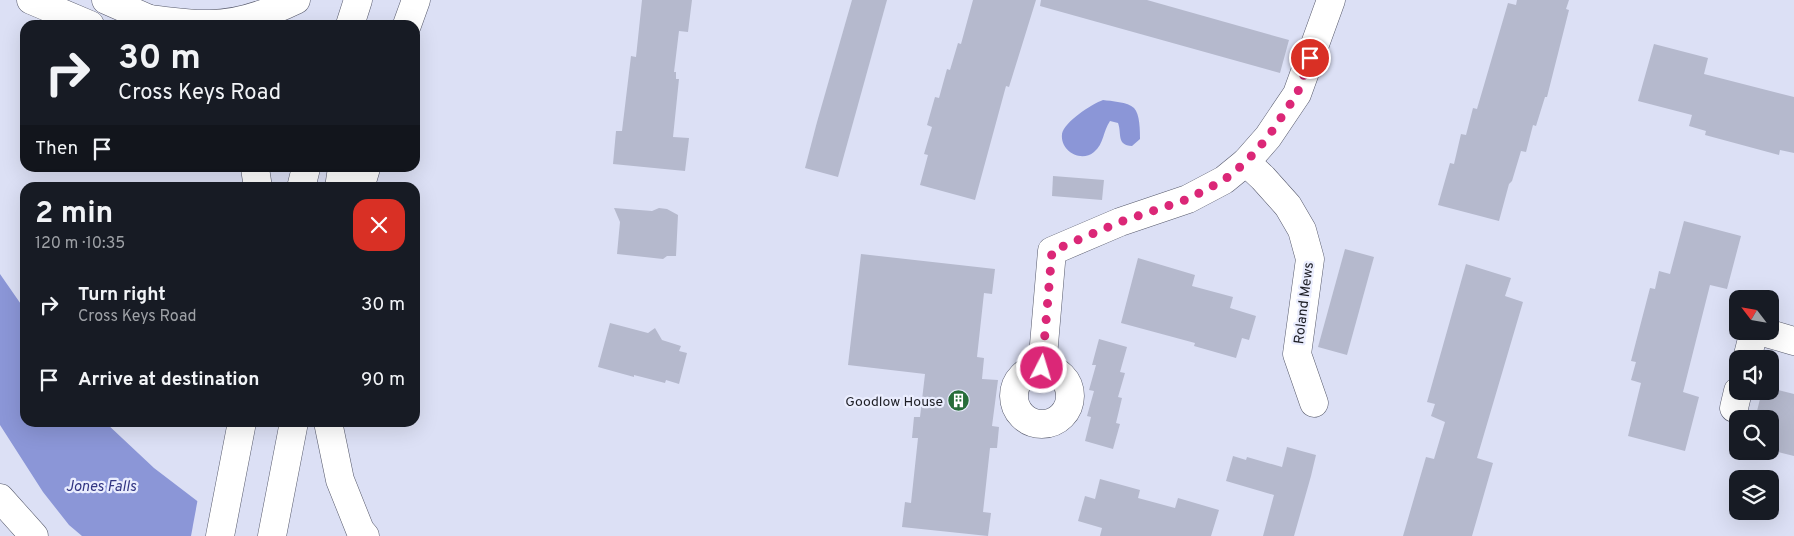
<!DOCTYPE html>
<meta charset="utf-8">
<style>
:root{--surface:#171b24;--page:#20242c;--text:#f1f3f6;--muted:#9ea1a6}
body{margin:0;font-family:Overpass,sans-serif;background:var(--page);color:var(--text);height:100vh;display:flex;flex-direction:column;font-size:19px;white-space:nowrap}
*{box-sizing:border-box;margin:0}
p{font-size:16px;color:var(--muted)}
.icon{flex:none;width:28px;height:28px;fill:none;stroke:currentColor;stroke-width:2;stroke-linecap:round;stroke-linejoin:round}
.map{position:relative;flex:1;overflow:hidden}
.details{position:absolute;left:20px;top:182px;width:400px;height:245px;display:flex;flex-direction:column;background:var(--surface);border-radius:15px;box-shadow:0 5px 20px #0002}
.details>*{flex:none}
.hud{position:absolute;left:20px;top:20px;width:400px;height:152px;border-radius:15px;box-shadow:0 5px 20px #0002;background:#171b24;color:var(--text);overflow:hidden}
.needle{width:32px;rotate:301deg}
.fabs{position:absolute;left:1729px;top:290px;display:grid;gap:10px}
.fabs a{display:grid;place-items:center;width:50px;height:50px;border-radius:10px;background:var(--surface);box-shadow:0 5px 20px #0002;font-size:25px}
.pin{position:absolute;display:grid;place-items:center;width:42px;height:42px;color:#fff;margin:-21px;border:2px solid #fff;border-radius:50%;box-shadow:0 1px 5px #0007}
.me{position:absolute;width:55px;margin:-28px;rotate:5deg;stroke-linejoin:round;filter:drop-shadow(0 0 4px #0008)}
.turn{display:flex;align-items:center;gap:18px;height:105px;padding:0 15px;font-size:22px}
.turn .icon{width:65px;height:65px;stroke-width:2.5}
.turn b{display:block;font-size:35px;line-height:42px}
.then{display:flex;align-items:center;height:48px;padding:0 15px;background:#0003;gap:10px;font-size:19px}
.round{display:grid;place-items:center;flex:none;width:52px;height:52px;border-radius:15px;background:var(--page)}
.head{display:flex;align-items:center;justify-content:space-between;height:85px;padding:0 15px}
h1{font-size:30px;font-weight:700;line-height:38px}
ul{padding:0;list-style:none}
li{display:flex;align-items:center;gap:15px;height:75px;padding:0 15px}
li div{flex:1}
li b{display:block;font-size:19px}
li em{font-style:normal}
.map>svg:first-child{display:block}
.water{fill:#8b96d7}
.pier{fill:#dce0f5}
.building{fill:#b5b9cd}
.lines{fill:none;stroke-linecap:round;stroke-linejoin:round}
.minor-casing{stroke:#56596b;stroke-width:29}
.primary-casing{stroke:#56596b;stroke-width:29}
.motorway-casing{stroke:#56596b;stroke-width:29}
.minor{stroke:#fff;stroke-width:28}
.primary{stroke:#fff;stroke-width:28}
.motorway{stroke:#fff;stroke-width:28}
.route{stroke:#db2777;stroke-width:9;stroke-dasharray:0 16.2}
.labels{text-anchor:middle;stroke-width:4.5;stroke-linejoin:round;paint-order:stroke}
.street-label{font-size:14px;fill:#1d1e25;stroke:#eaedfe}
.poi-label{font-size:14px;fill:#1d1e25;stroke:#eaedfe;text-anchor:end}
.water-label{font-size:15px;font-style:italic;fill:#323582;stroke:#eaedfe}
</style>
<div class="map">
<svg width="1794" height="536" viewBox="0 0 1794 536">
<rect width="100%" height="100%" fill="#dce0f5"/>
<!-- water -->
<g class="water">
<path d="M 1103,100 C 1111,101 1128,102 1134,108 C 1140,114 1140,131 1140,139 L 1132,146 C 1116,145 1122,134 1118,123 L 1110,121 C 1103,131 1104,144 1094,152 C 1081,163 1060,151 1062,134 C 1064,122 1092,104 1103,100 Z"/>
<path d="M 0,274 L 25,310 L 25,422 L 106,423 L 154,468 L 243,536 L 82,536 L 69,525 L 43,492 L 0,425 Z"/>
</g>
<!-- pier -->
<path class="pier" d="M 198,498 L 245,534 L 246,536 L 191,536 Z"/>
<!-- building -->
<g class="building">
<path d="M 642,0 L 692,0 L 688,32 L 679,31 L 674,72 L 676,72 L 676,79 L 679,79 L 673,137 L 689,138 L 685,171 L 613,164 L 616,131 L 622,131 L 631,56 L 636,57 Z"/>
<path d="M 852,0 L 887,0 L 838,177 L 805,168 L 817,122 Z"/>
<path d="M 973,0 L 1036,0 L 1009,87 L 1006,86 L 975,200 L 920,185 L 928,155 L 924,154 L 932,127 L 927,125 L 935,97 L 939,98 L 947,69 L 950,70 L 958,43 L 961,44 Z"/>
<path d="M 1041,0 L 1147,0 L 1289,40 L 1280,73 L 1040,6 Z"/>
<path d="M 1517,0 L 1569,0 L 1566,9 L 1569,10 L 1547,97 L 1545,97 L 1536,126 L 1533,125 L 1526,152 L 1521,151 L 1512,181 L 1509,184 L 1499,221 L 1438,205 L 1450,163 L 1454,164 L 1461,134 L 1466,135 L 1473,108 L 1477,109 L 1508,3 L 1516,5 Z"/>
<path d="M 1654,44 L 1708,58 L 1704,74 L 1794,97 L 1794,153 L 1780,150 L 1779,155 L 1705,135 L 1706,131 L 1689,126 L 1692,115 L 1638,101 Z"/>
<path d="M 1053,176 L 1104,180 L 1102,200 L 1052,196 Z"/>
<path d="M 614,208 L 652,211 L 659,208 L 667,209 L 678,215 L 676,256 L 667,256 L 663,259 L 617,254 L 620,222 Z"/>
<path d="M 1684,221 L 1741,236 L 1727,289 L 1710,285 L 1683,392 L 1699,397 L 1685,451 L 1628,436 L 1641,383 L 1631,380 L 1636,362 L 1631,361 L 1638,334 L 1650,288 L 1655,289 L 1659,271 L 1670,274 Z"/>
<path d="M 1345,249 L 1374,257 L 1347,355 L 1318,347 Z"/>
<path d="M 861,254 L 995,269 L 992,294 L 984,293 L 977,357 L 984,358 L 982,379 L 998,380 L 992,426 L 999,427 L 997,448 L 990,448 L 983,512 L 991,513 L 988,536 L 902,527 L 905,502 L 911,503 L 918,438 L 912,438 L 914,417 L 920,417 L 925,374 L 848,365 Z"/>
<path d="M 1138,258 L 1195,275 L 1192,286 L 1233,297 L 1230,308 L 1256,316 L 1249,340 L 1242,338 L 1236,358 L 1194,346 L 1195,343 L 1121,323 Z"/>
<path d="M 1466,264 L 1511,278 L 1505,296 L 1523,302 L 1477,458 L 1493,463 L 1472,536 L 1403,536 L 1426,457 L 1434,459 L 1445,422 L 1431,416 L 1435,404 L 1427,402 Z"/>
<path d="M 610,323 L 648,333 L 655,328 L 662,340 L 681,346 L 679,351 L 687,353 L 679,384 L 666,380 L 665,383 L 634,375 L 634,377 L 598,367 Z"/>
<path d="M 1099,339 L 1127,347 L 1120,372 L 1125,373 L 1118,397 L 1122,398 L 1116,423 L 1120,424 L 1113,449 L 1085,441 L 1091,417 L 1087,416 L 1094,391 L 1089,390 L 1096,365 L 1092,365 Z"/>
<path d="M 1770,388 L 1794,394 L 1794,456 L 1770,450 L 1770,419 L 1755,419 L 1762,391 L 1770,391 Z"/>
<path d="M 1287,447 L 1316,455 L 1311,476 L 1294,536 L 1263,536 L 1274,495 L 1226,481 L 1233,456 L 1246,460 L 1247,457 L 1282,467 Z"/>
<path d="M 1100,479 L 1140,490 L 1138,498 L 1175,508 L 1178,498 L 1219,510 L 1211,536 L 1100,536 L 1102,528 L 1078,521 L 1085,496 L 1095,499 Z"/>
</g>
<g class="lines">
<defs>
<g id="minor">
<path d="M 1246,162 L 1263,178 L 1288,206 L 1302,230 L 1310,259 L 1297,354 L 1314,403"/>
<path d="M 1759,331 L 1794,341"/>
<path d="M 1747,359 L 1754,331"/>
<path d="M 1042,368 L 1052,251 L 1120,222 L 1188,199 L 1224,180 L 1246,162 L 1268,137 L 1297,94 L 1331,0"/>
<circle cx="1042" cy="396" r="28"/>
<path d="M 1734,408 L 1738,391"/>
</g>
<g id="primary">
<path d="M 350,25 L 358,0"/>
<path d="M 407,25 L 416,0"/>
<path d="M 301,188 L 306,168"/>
<path d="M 360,188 L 366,168"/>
<path d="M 220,536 L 242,422"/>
<path d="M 272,536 L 294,422"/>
</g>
<g id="motorway">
<path d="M 31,0 L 90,25"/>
<path d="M 106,0 L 163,25"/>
<path d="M 148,19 C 168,21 190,25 210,24 C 240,24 269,13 296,0"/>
<path d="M 255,168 L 258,188"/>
<path d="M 339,188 L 342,168"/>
<path d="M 360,188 L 360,186"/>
<path d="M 328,422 L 340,480 L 360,530 L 365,536"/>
<path d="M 0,498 L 34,536"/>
</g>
</defs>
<!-- minor casing -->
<use href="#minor" class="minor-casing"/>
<!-- primary casing -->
<use href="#primary" class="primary-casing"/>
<!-- motorway casing -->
<use href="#motorway" class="motorway-casing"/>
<!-- minor -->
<use href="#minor" class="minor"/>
<!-- primary -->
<use href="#primary" class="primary"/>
<!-- motorway -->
<use href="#motorway" class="motorway"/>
</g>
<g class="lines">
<!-- route -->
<path class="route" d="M 1042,368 L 1052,251 L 1120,222 L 1188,199 L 1224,180 L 1246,162 L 1268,137 L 1297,94 L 1310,58"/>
</g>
<!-- icons -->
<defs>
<symbol id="building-disc" viewBox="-11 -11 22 22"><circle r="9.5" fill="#276d39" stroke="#eaedfe"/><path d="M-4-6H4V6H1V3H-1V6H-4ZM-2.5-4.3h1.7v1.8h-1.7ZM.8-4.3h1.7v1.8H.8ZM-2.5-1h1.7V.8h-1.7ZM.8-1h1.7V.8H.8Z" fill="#fff"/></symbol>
</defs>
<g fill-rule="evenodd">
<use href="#building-disc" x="946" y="388" width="25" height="25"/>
</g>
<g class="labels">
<!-- street labels -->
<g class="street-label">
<text transform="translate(1303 303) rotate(-83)" y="5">Roland Mews</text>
</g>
<!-- poi labels -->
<g class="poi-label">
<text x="943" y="406">Goodlow House</text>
</g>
<!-- water labels -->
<g class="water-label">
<text x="101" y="491">Jones Falls</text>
</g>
</g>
</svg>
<div class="fabs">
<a><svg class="needle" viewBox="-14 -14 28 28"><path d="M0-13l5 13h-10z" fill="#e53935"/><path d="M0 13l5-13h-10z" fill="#9ea1a6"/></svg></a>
<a><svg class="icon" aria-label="sound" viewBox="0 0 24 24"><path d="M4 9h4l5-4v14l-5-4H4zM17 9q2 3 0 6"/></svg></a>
<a><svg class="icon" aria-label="search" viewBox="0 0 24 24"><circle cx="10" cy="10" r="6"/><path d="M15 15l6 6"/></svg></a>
<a><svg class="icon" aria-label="layers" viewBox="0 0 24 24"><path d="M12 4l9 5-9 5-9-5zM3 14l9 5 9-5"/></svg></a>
</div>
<div class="pin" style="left:1310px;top:58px;background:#d93025"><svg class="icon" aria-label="arrive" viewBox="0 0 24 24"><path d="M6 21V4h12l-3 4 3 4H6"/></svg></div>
<svg class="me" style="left:1042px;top:368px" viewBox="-20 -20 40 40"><circle r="17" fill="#db2777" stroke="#fff" stroke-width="3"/><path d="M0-11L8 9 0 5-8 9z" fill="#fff"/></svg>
<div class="hud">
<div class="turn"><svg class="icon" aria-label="right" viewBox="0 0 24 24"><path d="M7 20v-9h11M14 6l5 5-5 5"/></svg><div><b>30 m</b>Cross Keys Road</div></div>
<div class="then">Then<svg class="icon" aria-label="arrive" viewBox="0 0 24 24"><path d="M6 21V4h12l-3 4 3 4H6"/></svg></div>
</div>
<section class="details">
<div class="head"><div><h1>2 min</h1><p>120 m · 10:35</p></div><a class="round" style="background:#d93025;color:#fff"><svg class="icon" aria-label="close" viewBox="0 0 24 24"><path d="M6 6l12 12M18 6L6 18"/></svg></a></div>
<ul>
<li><svg class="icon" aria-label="right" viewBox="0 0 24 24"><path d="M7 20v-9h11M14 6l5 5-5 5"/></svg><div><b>Turn right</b><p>Cross Keys Road</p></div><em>30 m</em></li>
<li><svg class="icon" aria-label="arrive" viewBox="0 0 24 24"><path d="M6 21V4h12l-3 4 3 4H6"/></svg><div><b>Arrive at destination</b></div><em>90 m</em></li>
</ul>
</section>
</div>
